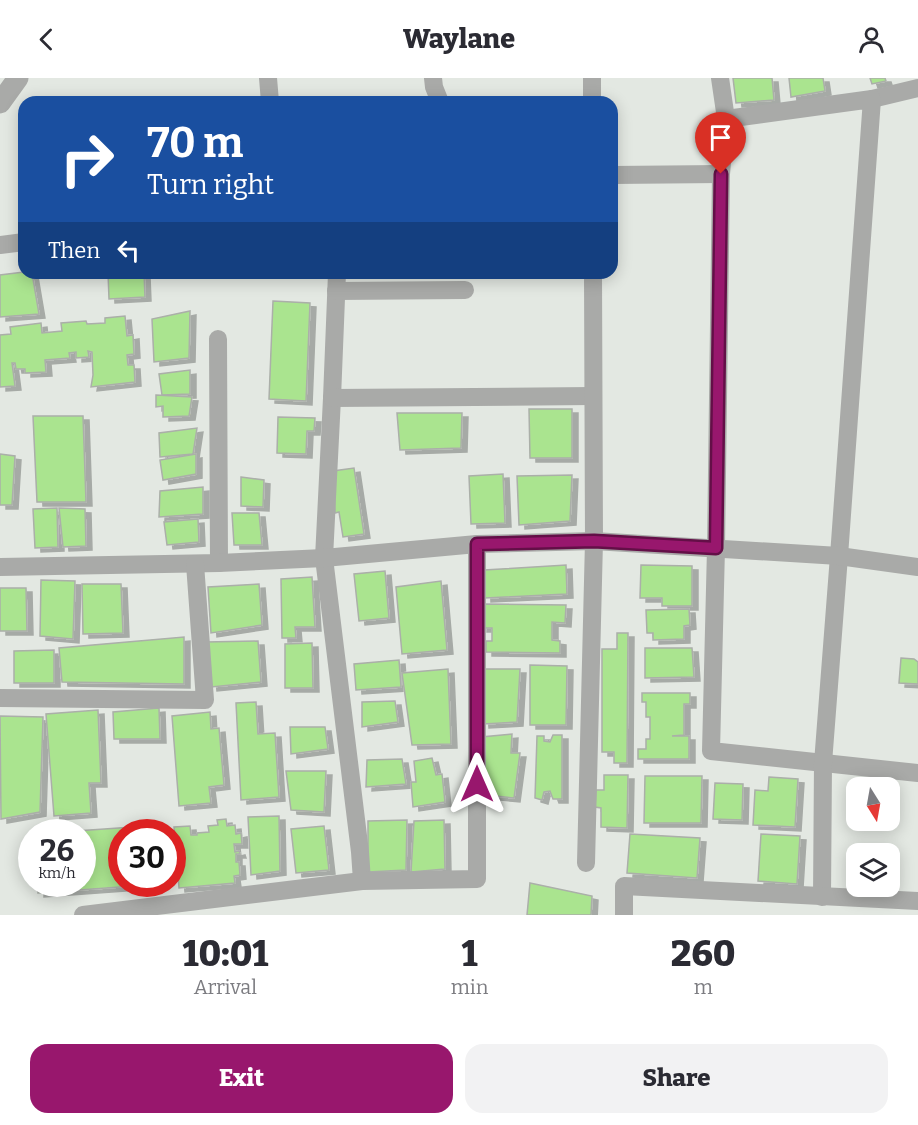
<!DOCTYPE html>
<style>
:root{--surface:#fff;--page:#f2f2f3;--text:#2b2b33;--muted:#7c7c81;--accent:#98176d}
body{margin:0;font-family:Bitter,serif;background:var(--page);color:var(--text);height:100vh;display:flex;flex-direction:column;font-size:22px;white-space:nowrap}
*{box-sizing:border-box;margin:0}
p{font-size:20px;color:var(--muted)}
.icon{flex:none;width:33px;height:33px;fill:none;stroke:currentColor;stroke-width:2;stroke-linecap:round;stroke-linejoin:round}
.map{position:relative;height:837px;overflow:hidden}
.panel{display:flex;flex-direction:column;background:var(--surface);flex:1}
.panel>*{flex:none}
.top-card{position:absolute;left:18px;top:18px;width:600px;height:183px;border-radius:18px;box-shadow:0 3px 15px #0003;background:#1a4fa0;color:#fff;overflow:hidden}
.needle{width:39px;rotate:169deg}
.tools{position:absolute;left:846px;top:699px;display:grid;gap:12px}
.tools a{display:grid;place-items:center;width:54px;height:54px;border-radius:12px;background:var(--surface);box-shadow:0 3px 15px #0003;font-size:30px}
.speed{position:absolute;left:18px;top:741px;display:flex;gap:12px;font-size:30px;font-weight:700;text-align:center}
.speed>*{display:grid;place-content:center;width:78px;height:78px;border-radius:50%;background:var(--surface);box-shadow:0 3px 15px #0003;line-height:1}
.speed small{font-size:15px;font-weight:400}
.speed .limit{border:9px solid #d22;background:#fff;color:#111}
.pin{position:absolute;display:grid;place-items:center;width:51px;height:51px;color:#fff;margin:-62px -26px;border-radius:50% 50% 50% 0;rotate:-45deg;box-shadow:0 0 6px #0007}
.pin .icon{rotate:45deg}
.me{position:absolute;width:66px;margin:-33px;rotate:0deg;stroke-linejoin:round;filter:drop-shadow(0 0 4px #0008)}
.turn{display:flex;align-items:center;gap:21px;height:126px;padding:0 30px;font-size:27px}
.turn .icon{width:78px;height:78px;stroke-width:2.5}
.turn b{display:block;font-size:42px;line-height:51px}
.then{display:flex;align-items:center;height:57px;padding:0 30px;background:#0003;gap:12px;font-size:22px}
.eta{display:flex;justify-content:space-evenly;align-items:center;height:102px;text-align:center}
.eta b{font-size:36px;font-weight:800;line-height:42px}
.action{display:flex;gap:12px;margin-top:auto;padding:12px 30px}
.action a{flex:1;height:69px;border-radius:18px;background:var(--accent);color:#fff;font-size:24px;font-weight:800;line-height:69px;text-align:center}
.action a+a{background:var(--page);color:var(--text)}
header{display:flex;justify-content:space-between;align-items:center;height:78px;padding:0 30px;background:var(--surface);font-size:27px;font-weight:800}
.map>svg:first-child{display:block}
.building{fill:#aae48f;stroke:#abafa9;stroke-width:1.5;filter:url(#shadow)}
.lines{fill:none;stroke-linecap:round;stroke-linejoin:round}
.minor{stroke:#a9aaa8;stroke-width:18}
.tertiary{stroke:#a9aaa8;stroke-width:21}
.route-casing{stroke:#630f47;stroke-width:15}
.route{stroke:#98176d;stroke-width:10}
</style>
<header><svg class="icon" aria-label="back" viewBox="0 0 24 24"><path d="M15 5l-7 7 7 7"/></svg>Waylane<svg class="icon" aria-label="person" viewBox="0 0 24 24"><circle cx="12" cy="8" r="4"/><path d="M4 21q1-7 8-7t8 7"/></svg></header>
<div class="map">
<svg width="918" height="837" viewBox="0 0 918 837">
<defs>
<filter id="shadow"><feDropShadow dx="6" dy="4" stdDeviation="0" flood-color="#0004"/></filter>
</defs>
<rect width="100%" height="100%" fill="#e3e8e2"/>
<!-- building -->
<g class="building">
<path d="M 733,0 L 772,0 L 774,22 L 736,25 Z"/>
<path d="M 789,0 L 823,0 L 825,13 L 791,19 Z"/>
<path d="M 870,0 L 885,0 L 886,3 L 872,6 Z"/>
<path d="M 24,194 L 32,195 L 39,236 L 0,239 L 0,197 Z"/>
<path d="M 108,195 L 144,195 L 145,219 L 109,221 Z"/>
<path d="M 273,223 L 310,225 L 306,323 L 269,321 Z"/>
<path d="M 190,233 L 189,280 L 154,284 L 152,241 Z"/>
<path d="M 125,238 L 127,258 L 133,257 L 134,276 L 127,277 L 128,287 L 134,287 L 135,304 L 91,309 L 93,297 L 92,274 L 88,273 L 89,279 L 76,280 L 76,274 L 69,275 L 70,280 L 45,282 L 46,294 L 25,295 L 25,291 L 16,291 L 15,285 L 12,285 L 15,308 L 0,309 L 0,257 L 11,256 L 10,249 L 41,245 L 42,255 L 62,253 L 61,245 L 86,243 L 87,246 L 105,245 L 105,240 Z"/>
<path d="M 190,292 L 190,316 L 162,317 L 159,296 Z"/>
<path d="M 156,317 L 192,319 L 189,338 L 163,339 L 163,328 L 156,329 Z"/>
<path d="M 529,331 L 572,331 L 572,380 L 530,380 Z"/>
<path d="M 397,335 L 462,335 L 461,370 L 400,372 Z"/>
<path d="M 33,338 L 83,338 L 86,424 L 37,424 Z"/>
<path d="M 278,339 L 315,340 L 314,353 L 307,353 L 306,376 L 277,375 Z"/>
<path d="M 197,350 L 193,376 L 160,379 L 159,355 Z"/>
<path d="M 0,376 L 15,378 L 12,427 L 0,427 Z"/>
<path d="M 196,376 L 196,396 L 163,402 L 160,382 Z"/>
<path d="M 354,390 L 364,456 L 343,459 L 339,434 L 335,435 L 333,393 Z"/>
<path d="M 503,396 L 505,445 L 471,446 L 469,398 Z"/>
<path d="M 572,397 L 570,443 L 519,447 L 517,398 Z"/>
<path d="M 241,399 L 264,402 L 263,429 L 241,428 Z"/>
<path d="M 203,409 L 203,436 L 159,439 L 160,413 Z"/>
<path d="M 57,430 L 58,469 L 35,470 L 33,431 Z"/>
<path d="M 59,430 L 85,431 L 86,468 L 63,469 Z"/>
<path d="M 232,435 L 259,435 L 262,467 L 234,467 Z"/>
<path d="M 198,441 L 199,464 L 167,467 L 164,444 Z"/>
<path d="M 566,487 L 567,516 L 485,520 L 484,492 Z"/>
<path d="M 641,487 L 692,488 L 692,528 L 662,528 L 662,520 L 640,520 Z"/>
<path d="M 385,493 L 389,540 L 359,543 L 354,496 Z"/>
<path d="M 312,499 L 315,549 L 295,549 L 296,560 L 282,560 L 281,501 Z"/>
<path d="M 41,502 L 75,503 L 73,561 L 40,558 Z"/>
<path d="M 441,503 L 447,572 L 402,576 L 396,509 Z"/>
<path d="M 82,506 L 121,506 L 123,555 L 83,556 Z"/>
<path d="M 259,506 L 262,547 L 211,555 L 208,509 Z"/>
<path d="M 0,510 L 26,510 L 27,553 L 0,553 Z"/>
<path d="M 482,526 L 566,527 L 565,545 L 552,544 L 552,562 L 560,563 L 560,575 L 486,574 L 486,563 L 492,563 L 492,550 L 481,550 Z"/>
<path d="M 689,531 L 690,547 L 684,548 L 684,561 L 653,562 L 653,555 L 647,555 L 646,532 Z"/>
<path d="M 617,555 L 628,555 L 627,685 L 614,685 L 614,674 L 602,674 L 602,571 L 617,571 Z"/>
<path d="M 184,559 L 184,606 L 62,604 L 59,570 Z"/>
<path d="M 258,563 L 261,604 L 211,609 L 206,564 Z"/>
<path d="M 312,565 L 313,610 L 285,610 L 285,566 Z"/>
<path d="M 645,570 L 692,570 L 694,599 L 645,600 Z"/>
<path d="M 54,572 L 54,605 L 14,605 L 14,573 Z"/>
<path d="M 901,580 L 914,581 L 918,584 L 918,606 L 899,605 Z"/>
<path d="M 399,582 L 401,609 L 356,612 L 354,586 Z"/>
<path d="M 530,587 L 567,588 L 566,647 L 530,647 Z"/>
<path d="M 448,591 L 451,666 L 412,667 L 402,595 Z"/>
<path d="M 480,591 L 520,591 L 517,644 L 483,646 Z"/>
<path d="M 642,615 L 690,615 L 690,626 L 684,626 L 684,657 L 672,658 L 689,658 L 689,681 L 638,681 L 638,671 L 646,671 L 646,661 L 650,661 L 650,639 L 646,639 L 646,624 L 642,624 Z"/>
<path d="M 395,623 L 398,644 L 362,649 L 362,624 Z"/>
<path d="M 256,624 L 258,656 L 275,655 L 279,719 L 241,722 L 236,625 Z"/>
<path d="M 159,630 L 160,661 L 114,661 L 113,634 Z"/>
<path d="M 98,632 L 101,705 L 89,705 L 91,735 L 54,738 L 46,636 Z"/>
<path d="M 210,634 L 211,651 L 219,650 L 224,707 L 209,709 L 211,725 L 179,728 L 172,638 Z"/>
<path d="M 0,638 L 43,639 L 40,734 L 1,741 Z"/>
<path d="M 290,649 L 325,649 L 328,671 L 291,676 Z"/>
<path d="M 512,656 L 511,675 L 520,675 L 514,720 L 485,717 L 486,699 L 480,698 L 481,659 Z"/>
<path d="M 553,657 L 562,657 L 562,721 L 553,721 L 550,713 L 544,714 L 542,722 L 535,720 L 537,658 L 544,658 L 544,663 L 550,664 Z"/>
<path d="M 432,680 L 436,697 L 442,696 L 445,724 L 413,729 L 411,704 L 416,704 L 414,683 Z"/>
<path d="M 402,681 L 406,706 L 366,709 L 367,682 Z"/>
<path d="M 286,693 L 326,693 L 324,734 L 291,732 Z"/>
<path d="M 604,697 L 628,697 L 627,750 L 601,749 L 601,730 L 595,729 L 596,712 L 604,712 Z"/>
<path d="M 645,698 L 702,698 L 701,745 L 644,745 Z"/>
<path d="M 769,699 L 798,701 L 795,749 L 753,747 L 755,712 L 768,713 Z"/>
<path d="M 715,705 L 743,706 L 742,742 L 713,741 Z"/>
<path d="M 279,738 L 280,793 L 251,797 L 248,739 Z"/>
<path d="M 226,741 L 227,748 L 235,747 L 236,756 L 241,755 L 242,766 L 234,766 L 235,774 L 239,773 L 240,776 L 236,776 L 236,784 L 239,784 L 240,797 L 234,798 L 235,805 L 179,810 L 174,749 L 190,748 L 191,757 L 197,757 L 197,755 L 209,754 L 208,748 L 218,747 L 217,742 Z"/>
<path d="M 407,742 L 406,792 L 368,794 L 368,743 Z"/>
<path d="M 444,742 L 445,791 L 411,794 L 414,743 Z"/>
<path d="M 161,747 L 162,754 L 122,754 L 122,806 L 161,806 L 38,815 L 38,806 L 82,806 L 82,754 L 76,754 L 76,753 Z"/>
<path d="M 324,748 L 329,792 L 296,795 L 291,751 Z"/>
<path d="M 630,756 L 700,760 L 697,800 L 627,795 Z"/>
<path d="M 761,756 L 800,758 L 797,806 L 758,803 Z"/>
<path d="M 530,805 L 592,818 L 591,837 L 527,837 Z"/>
</g>
<g class="lines">
<!-- minor -->
<g class="minor">
<path d="M 268,0 L 270,24"/>
<path d="M 433,0 L 434,9 L 440,24"/>
<path d="M 592,0 L 592,24"/>
<path d="M 720,0 L 726,41 L 721,96 L 716,470 L 711,673 L 918,695"/>
<path d="M 872,21 L 918,10"/>
<path d="M 726,41 L 872,21 L 839,478 L 823,685 L 822,819"/>
<path d="M 612,97 L 721,96"/>
<path d="M 0,167 L 24,164"/>
<path d="M 337,195 L 332,320 L 324,480 L 360,774 L 362,803"/>
<path d="M 336,213 L 465,212"/>
<path d="M 218,261 L 219,485"/>
<path d="M 332,320 L 593,318"/>
<path d="M 0,489 L 219,485 L 324,480 L 477,466 L 594,463 L 839,478 L 918,489"/>
<path d="M 0,620 L 205,622 L 195,486"/>
<path d="M 586,785 L 594,463 L 593,195"/>
<path d="M 83,837 L 362,803 L 477,801 L 477,466"/>
<path d="M 624,837 L 624,808 L 918,823"/>
</g>
<!-- tertiary -->
<path class="tertiary" d="M 0,25 L 18,0"/>
</g>
<g class="lines">
<defs>
<path id="route" d="M 477,706 L 477,466 L 594,463 L 716,470 L 721,96"/>
</defs>
<!-- route casing -->
<use href="#route" class="route-casing"/>
<!-- route -->
<use href="#route" class="route"/>
</g>
</svg>
<div class="tools">
<a><svg class="needle" viewBox="-14 -14 28 28"><path d="M0-13l5 13h-10z" fill="#e53935"/><path d="M0 13l5-13h-10z" fill="#7c7c81"/></svg></a>
<a><svg class="icon" aria-label="layers" viewBox="0 0 24 24"><path d="M12 4l9 5-9 5-9-5zM3 14l9 5 9-5"/></svg></a>
</div>
<div class="speed"><div>26<small>km/h</small></div><div class="limit">30</div></div>
<div class="pin" style="left:721px;top:96px;background:#d93025"><svg class="icon" aria-label="arrive" viewBox="0 0 24 24"><path d="M6 21V4h12l-3 4 3 4H6"/></svg></div>
<svg class="me" style="left:477px;top:706px" viewBox="-20 -20 40 40"><path d="M0-17L14 15 0 8-14 15z" fill="#98176d" stroke="#fff" stroke-width="4"/></svg>
<div class="top-card">
<div class="turn"><svg class="icon" aria-label="right" viewBox="0 0 24 24"><path d="M7 20v-9h11M14 6l5 5-5 5"/></svg><div><b>70 m</b>Turn right</div></div>
<div class="then">Then<svg class="icon" aria-label="left" viewBox="0 0 24 24"><path d="M17 20v-9H6M10 6l-5 5 5 5"/></svg></div>
</div>
</div>
<section class="panel">
<div class="eta">
<div><b>10:01</b><p>Arrival</p></div>
<div><b>1</b><p>min</p></div>
<div><b>260</b><p>m</p></div>
</div>
<div class="action"><a>Exit</a><a>Share</a></div>
</section>
